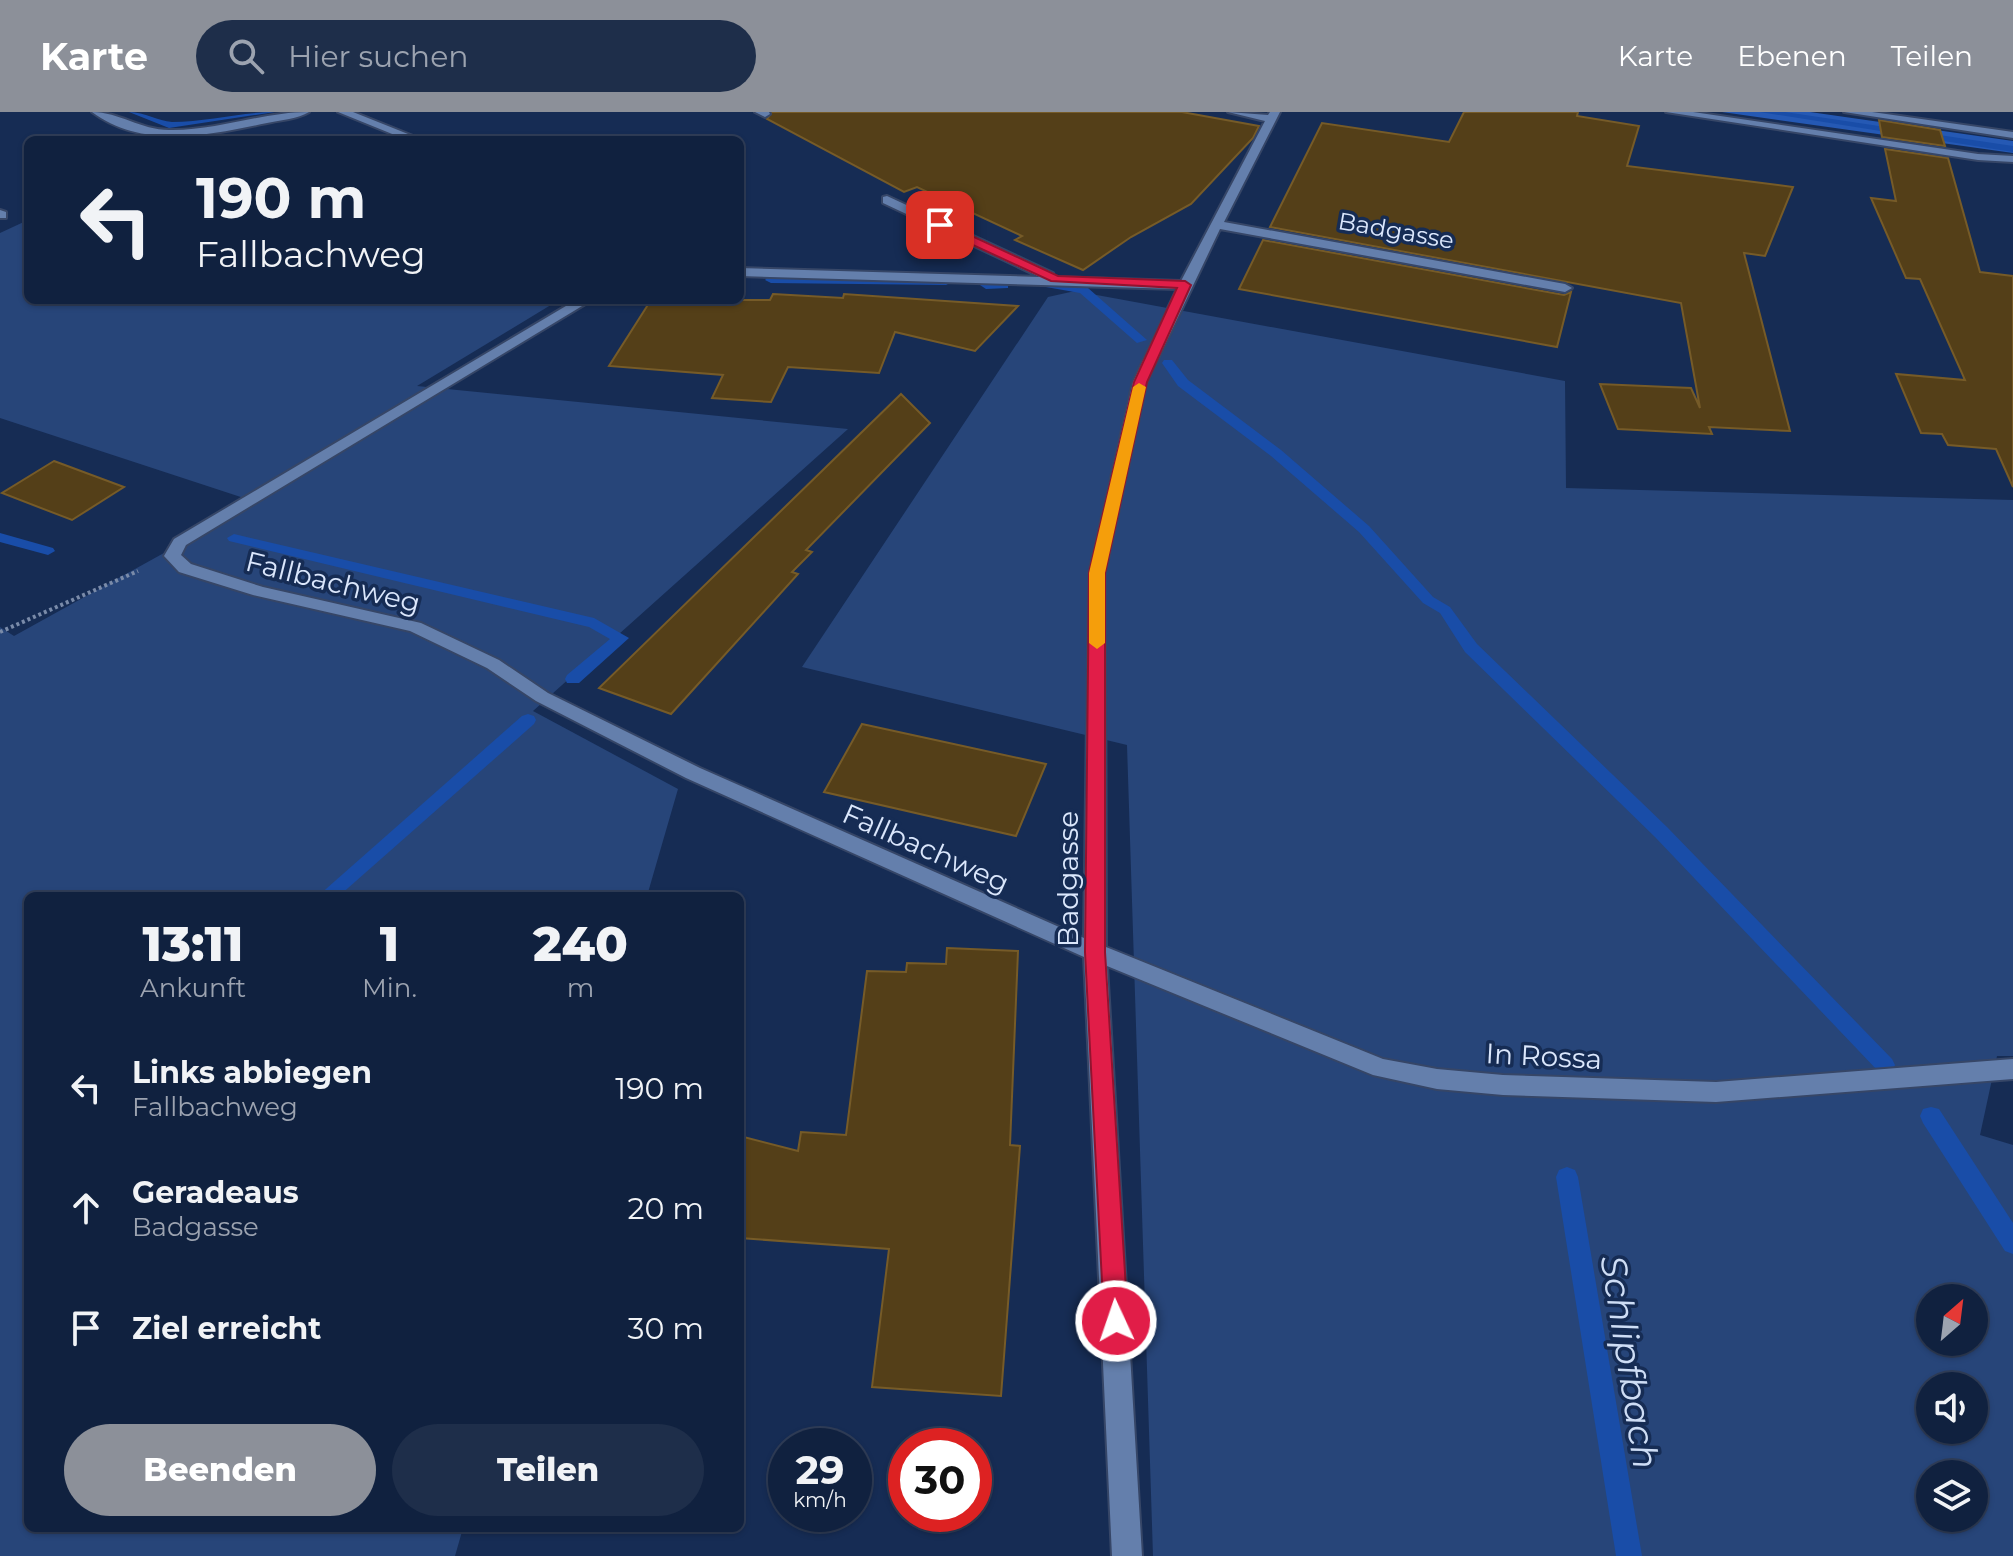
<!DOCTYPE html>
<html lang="de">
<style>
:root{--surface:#10213f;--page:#1e2e4a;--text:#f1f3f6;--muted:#9ca3b0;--line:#303e59;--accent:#8c9099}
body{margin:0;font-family:Montserrat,sans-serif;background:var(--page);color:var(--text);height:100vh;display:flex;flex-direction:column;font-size:30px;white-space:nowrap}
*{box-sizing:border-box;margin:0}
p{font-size:26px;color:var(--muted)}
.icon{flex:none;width:44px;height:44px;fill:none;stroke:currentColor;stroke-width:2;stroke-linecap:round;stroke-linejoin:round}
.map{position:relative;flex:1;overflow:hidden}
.panel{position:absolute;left:24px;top:780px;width:720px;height:640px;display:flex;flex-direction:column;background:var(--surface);border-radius:12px;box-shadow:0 2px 6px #0004,0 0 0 2px var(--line)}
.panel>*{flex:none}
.guide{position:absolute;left:24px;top:24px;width:720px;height:168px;border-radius:12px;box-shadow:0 2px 6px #0004,0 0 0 2px var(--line);background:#10213f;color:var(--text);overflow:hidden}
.needle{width:52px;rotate:28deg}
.fabs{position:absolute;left:1916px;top:1172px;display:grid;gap:16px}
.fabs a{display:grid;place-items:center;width:72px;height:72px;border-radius:50%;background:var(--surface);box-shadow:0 2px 6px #0004,0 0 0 2px var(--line);font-size:40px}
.speed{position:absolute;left:768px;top:1316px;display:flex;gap:16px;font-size:40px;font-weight:700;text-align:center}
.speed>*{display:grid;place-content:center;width:104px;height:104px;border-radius:50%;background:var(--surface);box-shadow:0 2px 6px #0004,0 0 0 2px var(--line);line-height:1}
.speed small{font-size:20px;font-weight:400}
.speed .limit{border:12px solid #d22;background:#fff;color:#111}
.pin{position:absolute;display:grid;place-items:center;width:68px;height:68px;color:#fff;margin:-34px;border-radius:16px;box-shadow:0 4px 12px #0006}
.me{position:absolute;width:88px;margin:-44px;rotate:357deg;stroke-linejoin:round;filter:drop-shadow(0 0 6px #0008)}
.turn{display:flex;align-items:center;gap:28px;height:168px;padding:0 40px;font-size:36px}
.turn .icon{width:104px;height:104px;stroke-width:2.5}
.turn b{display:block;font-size:56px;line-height:68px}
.eta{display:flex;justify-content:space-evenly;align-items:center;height:136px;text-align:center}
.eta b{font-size:48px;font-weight:800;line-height:56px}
.action{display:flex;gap:16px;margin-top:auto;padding:16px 40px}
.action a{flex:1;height:92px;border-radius:48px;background:var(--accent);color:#fff;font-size:32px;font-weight:800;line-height:92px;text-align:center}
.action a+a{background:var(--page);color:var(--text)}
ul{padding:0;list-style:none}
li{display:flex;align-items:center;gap:24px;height:120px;padding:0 40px}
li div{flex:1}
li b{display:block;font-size:30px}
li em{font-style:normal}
header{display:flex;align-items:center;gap:48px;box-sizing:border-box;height:112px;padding:0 40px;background:var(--accent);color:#fff}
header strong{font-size:38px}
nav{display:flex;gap:44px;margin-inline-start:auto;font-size:28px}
.search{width:560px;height:72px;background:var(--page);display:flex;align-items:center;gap:20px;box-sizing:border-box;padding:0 28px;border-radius:44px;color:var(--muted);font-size:30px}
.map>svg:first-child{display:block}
.green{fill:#274579;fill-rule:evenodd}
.forest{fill:#2559b4}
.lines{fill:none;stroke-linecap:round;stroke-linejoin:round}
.stream{fill:#194da8;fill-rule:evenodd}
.building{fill:#543f18;stroke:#765b28;stroke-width:2}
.minor-casing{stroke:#364667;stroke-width:4}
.path{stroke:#7a8ba9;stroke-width:4;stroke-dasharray:3 3;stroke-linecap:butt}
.minor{fill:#647fac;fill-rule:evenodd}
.route{fill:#e11d48;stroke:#92132f;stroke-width:2}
.slow{fill:#f59e0b}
.labels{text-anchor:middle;stroke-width:7;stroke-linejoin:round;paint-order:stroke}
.far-street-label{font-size:24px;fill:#dbe7fc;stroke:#162c54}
.street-label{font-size:28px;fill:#dbe7fc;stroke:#162c54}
.near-water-label{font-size:36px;font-style:italic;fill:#ceddf5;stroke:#162c54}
</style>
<header>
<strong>Karte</strong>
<div class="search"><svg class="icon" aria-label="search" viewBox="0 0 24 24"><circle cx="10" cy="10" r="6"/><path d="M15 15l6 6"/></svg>Hier suchen</div>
<nav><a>Karte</a><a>Ebenen</a><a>Teilen</a></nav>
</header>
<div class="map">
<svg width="2013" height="1444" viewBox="0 0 2013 1444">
<rect width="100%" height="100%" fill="#162c54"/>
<!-- green -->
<g class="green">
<path d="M 28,108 L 28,188 L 559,188 L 417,274 L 848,317 L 533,599 L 678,677 L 647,784 L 28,784 L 28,1416 L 463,1416 L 455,1444 L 0,1444 L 0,515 L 14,524 L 256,390 L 0,306 L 0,121 Z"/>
<path d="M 1075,179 L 1565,269 L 1566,376 L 2013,388 L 2013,944 L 1997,944 L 1980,1023 L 2013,1033 L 2013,1444 L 1153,1444 L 1127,633 L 802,555 L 1048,185 ZM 1930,1186 L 1974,1186 L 1974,1230 L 1930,1230 ZM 1930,1274 L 1974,1274 L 1974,1318 L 1930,1318 ZM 1930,1362 L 1974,1362 L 1974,1406 L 1930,1406 Z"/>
</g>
<!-- forest -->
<path class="forest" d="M 1722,0 L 1810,0 L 2013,29 L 2013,41 Z"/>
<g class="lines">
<!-- stream -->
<g class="stream">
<path d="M 129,0 C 145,0 158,9 172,10 C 206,10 241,0 275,0 L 169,16 Z"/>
<path d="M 1760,0 L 1785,0 L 2013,34 L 2013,40 Z"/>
<path d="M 767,166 L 946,167 L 952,170 L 946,173 L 771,171 L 765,168 Z"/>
<path d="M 1050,169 L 1088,176 L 1147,228 L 1137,231 L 1080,181 L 1046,175 L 1044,173 Z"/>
<path d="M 1004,170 L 1008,172 L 1008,176 L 986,177 L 980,173 L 986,169 Z"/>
<path d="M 1164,248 L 1172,248 L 1188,268 L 1281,338 L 1369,414 L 1433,485 L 1450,495 L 1477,532 L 1667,715 L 1892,947 L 1895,953 L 1892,959 L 1885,962 L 1878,959 L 1655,725 L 1465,540 L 1440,501 L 1423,491 L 1359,420 L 1271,344 L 1178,274 L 1162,251 Z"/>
<path d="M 0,421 L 53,436 L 55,439 L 48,443 L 0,430 Z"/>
<path d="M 234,422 L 594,506 L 629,526 L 579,571 L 567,571 L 565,567 L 567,563 L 610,527 L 589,515 L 229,429 L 227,426 Z"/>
<path d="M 528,602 L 534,604 L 536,608 L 534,612 L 339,784 L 318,784 L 522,604 Z"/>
<path d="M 1931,995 L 1939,997 L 2013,1111 L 2013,1142 L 2005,1139 L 1923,1011 L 1920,1004 L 1923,997 Z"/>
<path d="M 1567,1055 L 1575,1058 L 1578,1065 L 1642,1444 L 1616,1444 L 1556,1065 L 1559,1058 Z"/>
</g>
</g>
<!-- building -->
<g class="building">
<path d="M 772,0 L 1182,0 L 1259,14 L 1253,26 L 1191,92 L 1131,125 L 1083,158 L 1015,128 L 1022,124 L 917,75 L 904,80 L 767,7 Z"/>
<path d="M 1464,0 L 1578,0 L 1577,4 L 1639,14 L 1627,54 L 1793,75 L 1765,144 L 1744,141 L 1790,319 L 1709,315 L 1712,322 L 1618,317 L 1600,272 L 1691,276 L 1700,296 L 1681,191 L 1270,115 L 1322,11 L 1449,30 Z"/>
<path d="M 1879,8 L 1940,18 L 1945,34 L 1882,25 Z"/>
<path d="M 1885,37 L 1948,46 L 1980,160 L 2013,164 L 2013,375 L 1996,337 L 1948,333 L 1942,322 L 1921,321 L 1896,262 L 1965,268 L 1920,167 L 1906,166 L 1871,86 L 1896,89 Z"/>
<path d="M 1263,128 L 1564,183 L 1571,180 L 1557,235 L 1239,177 Z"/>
<path d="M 773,182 L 843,186 L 844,182 L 1018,194 L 975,239 L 895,220 L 879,261 L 788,255 L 771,290 L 712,286 L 723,263 L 609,254 L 651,188 L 770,188 Z"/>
<path d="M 901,282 L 930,311 L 806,438 L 812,440 L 792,460 L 798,462 L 671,602 L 599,576 Z"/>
<path d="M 54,349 L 124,375 L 72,408 L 2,381 Z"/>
<path d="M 862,612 L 1046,652 L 1016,724 L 824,680 Z"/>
<path d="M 947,836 L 1018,839 L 1010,1033 L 1020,1034 L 1001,1284 L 872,1275 L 889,1137 L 740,1126 L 740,1024 L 798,1039 L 801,1020 L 846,1023 L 867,859 L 906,860 L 907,851 L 946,852 Z"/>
</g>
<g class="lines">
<defs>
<g id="minor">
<path d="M 92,0 C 119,0 141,18 169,18 C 217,19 262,0 309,0 C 298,7 281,8 267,11 C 210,23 143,38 92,0 Z"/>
<path d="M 338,0 L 353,0 L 423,28 L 407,28 Z"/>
<path d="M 755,0 L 769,0 L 770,2 L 765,5 Z"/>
<path d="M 1228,0 L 1268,3 L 1270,0 L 1280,0 L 1224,110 L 1565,172 L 1572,176 L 1565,180 L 1220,117 L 1147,270 L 1105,461 L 1106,835 L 1383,947 L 1437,957 L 1503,963 L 1716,970 L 2013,947 L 2013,967 L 1716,990 L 1503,983 L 1437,977 L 1373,963 L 1107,854 L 1142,1444 L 1112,1444 L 1084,845 L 686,666 L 536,589 L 487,556 L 410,519 L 253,483 L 179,460 L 164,444 L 174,427 L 576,188 L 592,188 L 186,433 L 181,443 L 191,452 L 263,475 L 421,511 L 499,548 L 548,581 L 700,656 L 1084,826 L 1089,461 L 1133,270 L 1177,177 L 740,164 L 740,156 L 1040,165 L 883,91 L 883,85 L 887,84 L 1053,161 L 1054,165 L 1181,169 L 1265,9 Z"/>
<path d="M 1666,0 L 1693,0 L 1978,42 L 2013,44 L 2013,50 L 1978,48 Z"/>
<path d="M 1844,0 L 1872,0 L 2013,20 L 2013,26 Z"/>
<path d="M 0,98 L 6,100 L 6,106 L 0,106 Z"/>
</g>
</defs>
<!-- minor casing -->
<use href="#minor" class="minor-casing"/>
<!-- path -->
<path class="path" d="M 0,520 L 138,459"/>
<!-- minor -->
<use href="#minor" class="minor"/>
</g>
<!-- route -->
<path class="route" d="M 936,111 L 944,111 L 1058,164 L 1185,169 L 1191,173 L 1147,270 L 1105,461 L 1105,840 L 1128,1209 L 1125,1217 L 1116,1221 L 1108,1217 L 1104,1209 L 1085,840 L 1089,461 L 1134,270 L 1177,176 L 1051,169 L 936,116 Z"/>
<!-- slow -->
<path class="slow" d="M 1139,271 L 1146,275 L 1105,461 L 1105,531 L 1097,537 L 1089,531 L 1089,461 L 1133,275 Z"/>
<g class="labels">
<!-- far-street labels -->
<g class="far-street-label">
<text transform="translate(1396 119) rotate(10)" y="8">Badgasse</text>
</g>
<!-- street labels -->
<g class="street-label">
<text transform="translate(333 470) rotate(14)" y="10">Fallbachweg</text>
<text transform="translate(926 736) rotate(24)" y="10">Fallbachweg</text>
<text transform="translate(1068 767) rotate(-90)" y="10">Badgasse</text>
<text transform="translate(1544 944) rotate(3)" y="10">In Rossa</text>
</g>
<!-- near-water labels -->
<g class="near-water-label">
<text transform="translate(1630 1250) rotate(81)" y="13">Schlipfbach</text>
</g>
</g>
</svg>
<div class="fabs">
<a><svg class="needle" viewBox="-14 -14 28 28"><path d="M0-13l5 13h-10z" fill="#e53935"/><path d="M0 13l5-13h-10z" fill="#9ca3b0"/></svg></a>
<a><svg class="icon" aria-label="sound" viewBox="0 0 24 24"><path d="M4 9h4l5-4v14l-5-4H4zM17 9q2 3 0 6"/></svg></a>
<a><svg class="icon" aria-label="layers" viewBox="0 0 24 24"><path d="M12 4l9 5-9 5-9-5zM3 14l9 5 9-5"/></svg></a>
</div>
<div class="speed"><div>29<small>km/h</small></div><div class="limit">30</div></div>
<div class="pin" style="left:940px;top:113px;background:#d93025"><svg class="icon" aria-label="arrive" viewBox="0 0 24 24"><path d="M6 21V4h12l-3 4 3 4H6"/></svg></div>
<svg class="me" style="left:1116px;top:1209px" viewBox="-20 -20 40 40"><circle r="17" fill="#e11d48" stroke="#fff" stroke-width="3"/><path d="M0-11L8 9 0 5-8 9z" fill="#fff"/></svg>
<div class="guide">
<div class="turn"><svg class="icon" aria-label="left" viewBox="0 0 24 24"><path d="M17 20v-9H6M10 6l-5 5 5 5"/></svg><div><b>190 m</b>Fallbachweg</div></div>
</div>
<section class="panel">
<div class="eta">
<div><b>13:11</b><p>Ankunft</p></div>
<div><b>1</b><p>Min.</p></div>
<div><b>240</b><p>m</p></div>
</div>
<ul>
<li><svg class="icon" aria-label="left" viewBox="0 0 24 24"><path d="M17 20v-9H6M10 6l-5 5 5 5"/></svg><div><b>Links abbiegen</b><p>Fallbachweg</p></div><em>190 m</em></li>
<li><svg class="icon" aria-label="ahead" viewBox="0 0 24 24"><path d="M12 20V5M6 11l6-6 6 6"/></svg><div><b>Geradeaus</b><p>Badgasse</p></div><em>20 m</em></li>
<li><svg class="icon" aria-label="arrive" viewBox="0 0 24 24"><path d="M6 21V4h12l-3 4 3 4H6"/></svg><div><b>Ziel erreicht</b></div><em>30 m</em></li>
</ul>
<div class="action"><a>Beenden</a><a>Teilen</a></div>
</section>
</div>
